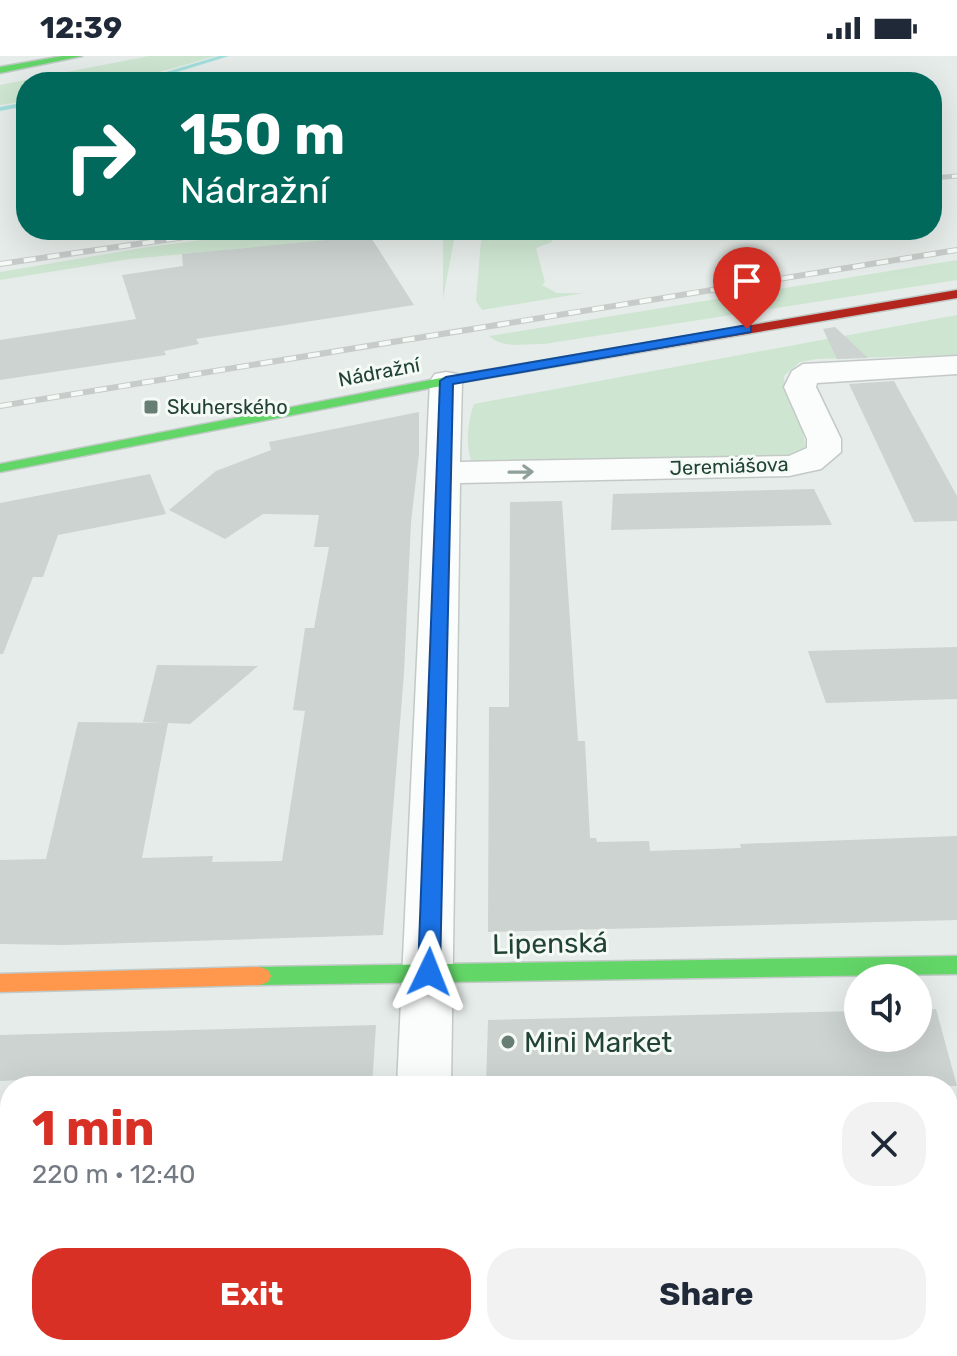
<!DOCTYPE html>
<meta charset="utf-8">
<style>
:root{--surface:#fff;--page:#f2f2f3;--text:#1f2937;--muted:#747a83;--accent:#d93025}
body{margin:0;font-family:Rubik,sans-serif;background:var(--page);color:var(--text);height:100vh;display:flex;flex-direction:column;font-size:30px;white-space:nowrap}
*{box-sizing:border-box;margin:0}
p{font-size:26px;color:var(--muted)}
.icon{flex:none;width:44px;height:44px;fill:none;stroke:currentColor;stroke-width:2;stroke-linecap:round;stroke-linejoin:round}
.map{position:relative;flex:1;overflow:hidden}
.panel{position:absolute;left:0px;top:1020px;width:958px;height:280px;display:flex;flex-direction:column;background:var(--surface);border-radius:32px 32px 0 0;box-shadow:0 8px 32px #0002}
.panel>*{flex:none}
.banner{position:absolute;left:16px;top:16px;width:926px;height:168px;border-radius:32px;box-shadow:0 8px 32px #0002;background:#00695c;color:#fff;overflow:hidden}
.buttons{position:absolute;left:844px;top:908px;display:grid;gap:16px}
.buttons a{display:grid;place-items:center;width:88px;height:88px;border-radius:50%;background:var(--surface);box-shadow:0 8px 32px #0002;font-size:40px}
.pin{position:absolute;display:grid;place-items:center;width:68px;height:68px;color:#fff;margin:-82px -34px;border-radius:50% 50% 50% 0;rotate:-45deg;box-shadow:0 0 8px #0007}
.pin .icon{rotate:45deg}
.me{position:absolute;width:88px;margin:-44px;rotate:2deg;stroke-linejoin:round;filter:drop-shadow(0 0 6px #0008)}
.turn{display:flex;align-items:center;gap:28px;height:168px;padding:0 32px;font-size:36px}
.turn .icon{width:104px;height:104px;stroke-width:2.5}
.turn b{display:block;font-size:56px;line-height:68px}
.round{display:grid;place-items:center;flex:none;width:84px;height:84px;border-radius:32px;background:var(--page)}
.overview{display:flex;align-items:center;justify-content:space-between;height:136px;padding:0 32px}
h1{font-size:48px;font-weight:700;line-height:60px;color:var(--accent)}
.button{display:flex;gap:16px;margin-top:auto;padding:16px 32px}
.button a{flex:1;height:92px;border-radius:32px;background:var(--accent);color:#fff;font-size:32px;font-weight:700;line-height:92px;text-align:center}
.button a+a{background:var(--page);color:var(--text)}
.status{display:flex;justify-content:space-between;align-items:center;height:56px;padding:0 40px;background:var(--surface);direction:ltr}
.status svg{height:22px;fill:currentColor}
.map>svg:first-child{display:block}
.green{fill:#cee6d1}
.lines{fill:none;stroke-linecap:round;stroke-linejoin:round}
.stream{fill:#a3dfdd;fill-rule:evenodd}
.building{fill:#ccd3d0}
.street-casing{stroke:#c3c9c6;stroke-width:3}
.fast-casing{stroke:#c1cac6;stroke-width:3}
.slow-casing{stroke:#c1cac6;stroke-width:3}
.jam-casing{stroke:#c1cac6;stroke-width:3}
.street{fill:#fbfcfc;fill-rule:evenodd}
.fast{fill:#63d668;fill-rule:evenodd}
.slow{fill:#ff974d;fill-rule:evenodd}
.jam{fill:#b3261e;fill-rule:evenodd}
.rail-far1-casing{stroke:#c7ccca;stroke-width:5}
.rail-casing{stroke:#c7ccca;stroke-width:6}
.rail-far1{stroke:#f5faf7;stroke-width:3;stroke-dasharray:10;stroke-linecap:butt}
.rail{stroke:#f5faf7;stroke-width:4;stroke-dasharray:12;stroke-linecap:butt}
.oneway{stroke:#8ea098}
.route{fill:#1a73e8;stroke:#114b97;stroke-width:2}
.poi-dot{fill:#667e73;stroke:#f5faf7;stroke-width:3}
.labels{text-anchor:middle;stroke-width:6;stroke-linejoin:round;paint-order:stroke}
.far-street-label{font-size:20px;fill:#214334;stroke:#f5faf7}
.far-poi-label{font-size:20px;fill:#214334;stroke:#f5faf7;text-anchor:start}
.near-street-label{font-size:28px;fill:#214334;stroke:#f5faf7}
.near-poi-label{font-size:28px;fill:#214334;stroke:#f5faf7;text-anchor:start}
</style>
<div class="status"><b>12:39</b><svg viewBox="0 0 49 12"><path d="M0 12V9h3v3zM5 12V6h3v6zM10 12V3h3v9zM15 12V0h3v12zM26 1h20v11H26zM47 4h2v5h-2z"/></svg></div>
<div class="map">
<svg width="957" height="1300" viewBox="0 0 957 1300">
<rect width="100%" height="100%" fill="#e6ece9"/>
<!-- green -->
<g class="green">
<path d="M 149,0 L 216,0 L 124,26 L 26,26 L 26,45 L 0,49 L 0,29 Z"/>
<path d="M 278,174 L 456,174 L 443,243 L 443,174 L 130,203 L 0,224 L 0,216 L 148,191 Z"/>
<path d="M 553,178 L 552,186 L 536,192 L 545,226 L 542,229 L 557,237 L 584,237 L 482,254 L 476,245 L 481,184 L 486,181 Z"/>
<path d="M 957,204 L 957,224 L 544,288 C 525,287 505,294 489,280 Z"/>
<path d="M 957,259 L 957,299 L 817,303 L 800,306 L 784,320 C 785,345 805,366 805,392 L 796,400 L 481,408 L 471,404 C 465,388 468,364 474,348 Z"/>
</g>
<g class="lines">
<!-- stream -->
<g class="stream">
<path d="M 219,0 L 229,0 L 145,26 L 133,26 Z"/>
<path d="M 26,46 L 26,50 L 0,55 L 0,51 Z"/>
</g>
</g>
<!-- building -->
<g class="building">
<path d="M 370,180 L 414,249 L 196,283 L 199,288 L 164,295 L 166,299 L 0,324 L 0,284 L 136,263 L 122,219 L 183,210 L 182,198 Z"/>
<path d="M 835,271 L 868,302 L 837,303 L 823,273 Z"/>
<path d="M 894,325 L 957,440 L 957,465 L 914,466 L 849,328 Z"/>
<path d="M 419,356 L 419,398 L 411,466 L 404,617 L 383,879 L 64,889 L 0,888 L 0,804 L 46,803 L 78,666 L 163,667 L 143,666 L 157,609 L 258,610 L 190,668 L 168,667 L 142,802 L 213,800 L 212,806 L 282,805 L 305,655 L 293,654 L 305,572 L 314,572 L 329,491 L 314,491 L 319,459 L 263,458 L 225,483 L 169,454 L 216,415 L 271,394 L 269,386 Z"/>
<path d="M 150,418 L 166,458 L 58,479 L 43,521 L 33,521 L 3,598 L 0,598 L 0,447 Z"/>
<path d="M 814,433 L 832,469 L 611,474 L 613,438 Z"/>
<path d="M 562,445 L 578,685 L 585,685 L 590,782 L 596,782 L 597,786 L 649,785 L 650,795 L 741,792 L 740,788 L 957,780 L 957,864 L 488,876 L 489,651 L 509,651 L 510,446 Z"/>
<path d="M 957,591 L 957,643 L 923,644 L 826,647 L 808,595 Z"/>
<path d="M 936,953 L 957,1030 L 850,1030 L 848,1022 L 780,1022 L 782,1030 L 486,1030 L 488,964 L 858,955 L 858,982 L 918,982 L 918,954 Z"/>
<path d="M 376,969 L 372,1030 L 39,1030 L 41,1023 L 0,1025 L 0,979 Z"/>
</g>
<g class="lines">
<defs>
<g id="street">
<path d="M 957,300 L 957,318 L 817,327 L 816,331 L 841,383 L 841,396 L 821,413 L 789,420 L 460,427 L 451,1030 L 397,1030 L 430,325 L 435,318 L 446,316 L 457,318 L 462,325 L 460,406 L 789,400 L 807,392 L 807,383 L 784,331 L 792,315 L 803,308 Z"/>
<path d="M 381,1290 L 445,1290 L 444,1300 L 380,1300 Z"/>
</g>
<g id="fast">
<path d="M 63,0 L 82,0 L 0,17 L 0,11 Z"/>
<path d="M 576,299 L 581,300 L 581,306 L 446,329 L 0,416 L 0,408 L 446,321 Z"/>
<path d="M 957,900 L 957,918 L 260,929 L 252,926 L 249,920 L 252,914 L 260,911 Z"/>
</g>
<path id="slow" d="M 260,911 L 268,914 L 271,920 L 268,926 L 260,929 L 0,936 L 0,918 Z"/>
<path id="jam" d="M 957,234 L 957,242 L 576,307 L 569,303 L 576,299 Z"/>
</defs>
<!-- street casing -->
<use href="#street" class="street-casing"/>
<!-- fast casing -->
<use href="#fast" class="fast-casing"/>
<!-- slow casing -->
<use href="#slow" class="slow-casing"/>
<!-- jam casing -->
<use href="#jam" class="jam-casing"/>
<!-- street -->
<use href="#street" class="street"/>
<!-- fast -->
<use href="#fast" class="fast"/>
<!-- slow -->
<use href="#slow" class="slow"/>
<!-- jam -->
<use href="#jam" class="jam"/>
<defs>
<path id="rail-far1" d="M 932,122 L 957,120"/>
<g id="rail">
<path d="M 0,208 L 233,174"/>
<path d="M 0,350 L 957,194"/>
</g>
</defs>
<!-- rail-far1 casing -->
<use href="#rail-far1" class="rail-far1-casing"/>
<!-- rail casing -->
<use href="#rail" class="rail-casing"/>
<!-- rail-far1 -->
<use href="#rail-far1" class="rail-far1"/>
<!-- rail -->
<use href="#rail" class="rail"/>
</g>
<!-- one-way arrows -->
<defs><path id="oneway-shaft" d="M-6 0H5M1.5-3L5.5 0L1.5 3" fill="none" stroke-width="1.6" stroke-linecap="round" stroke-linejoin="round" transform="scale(2)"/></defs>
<use class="oneway" href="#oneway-shaft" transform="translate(521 416) rotate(-1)"/>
<!-- route -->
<path class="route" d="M 747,269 L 751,270 L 751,276 L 453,328 L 440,916 L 437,922 L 429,925 L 421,922 L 418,916 L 440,325 L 446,321 Z"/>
<!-- markers -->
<g class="poi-dot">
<rect x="143" y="343" width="16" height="16" rx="4"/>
<circle cx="508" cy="986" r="8"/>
</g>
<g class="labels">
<!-- far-street labels -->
<g class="far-street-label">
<text transform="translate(379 316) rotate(-11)" y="7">Nádražní</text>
<text transform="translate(729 410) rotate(-2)" y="7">Jeremiášova</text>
</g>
<!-- far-poi labels -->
<g class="far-poi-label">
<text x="167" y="358">Skuherského</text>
</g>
<!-- near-street labels -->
<g class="near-street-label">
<text transform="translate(550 887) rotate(-1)" y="10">Lipenská</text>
</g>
<!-- near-poi labels -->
<g class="near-poi-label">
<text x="524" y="996">Mini Market</text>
</g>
</g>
</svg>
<div class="buttons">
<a><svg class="icon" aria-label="sound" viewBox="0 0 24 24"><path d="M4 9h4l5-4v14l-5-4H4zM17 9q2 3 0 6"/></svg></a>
</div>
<div class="pin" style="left:747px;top:273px;background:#d93025"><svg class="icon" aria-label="arrive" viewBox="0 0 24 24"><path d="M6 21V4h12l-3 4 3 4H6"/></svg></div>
<svg class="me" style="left:429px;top:916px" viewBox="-20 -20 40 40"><path d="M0-17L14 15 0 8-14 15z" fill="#1a73e8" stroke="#fff" stroke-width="4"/></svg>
<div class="banner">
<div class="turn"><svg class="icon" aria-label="right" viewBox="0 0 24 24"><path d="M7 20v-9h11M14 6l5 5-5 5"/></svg><div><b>150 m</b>Nádražní</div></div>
</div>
<section class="panel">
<div class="overview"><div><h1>1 min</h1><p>220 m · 12:40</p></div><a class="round"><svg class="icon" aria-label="close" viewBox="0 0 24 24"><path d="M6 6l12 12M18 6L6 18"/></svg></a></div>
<div class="button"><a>Exit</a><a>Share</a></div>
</section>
</div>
